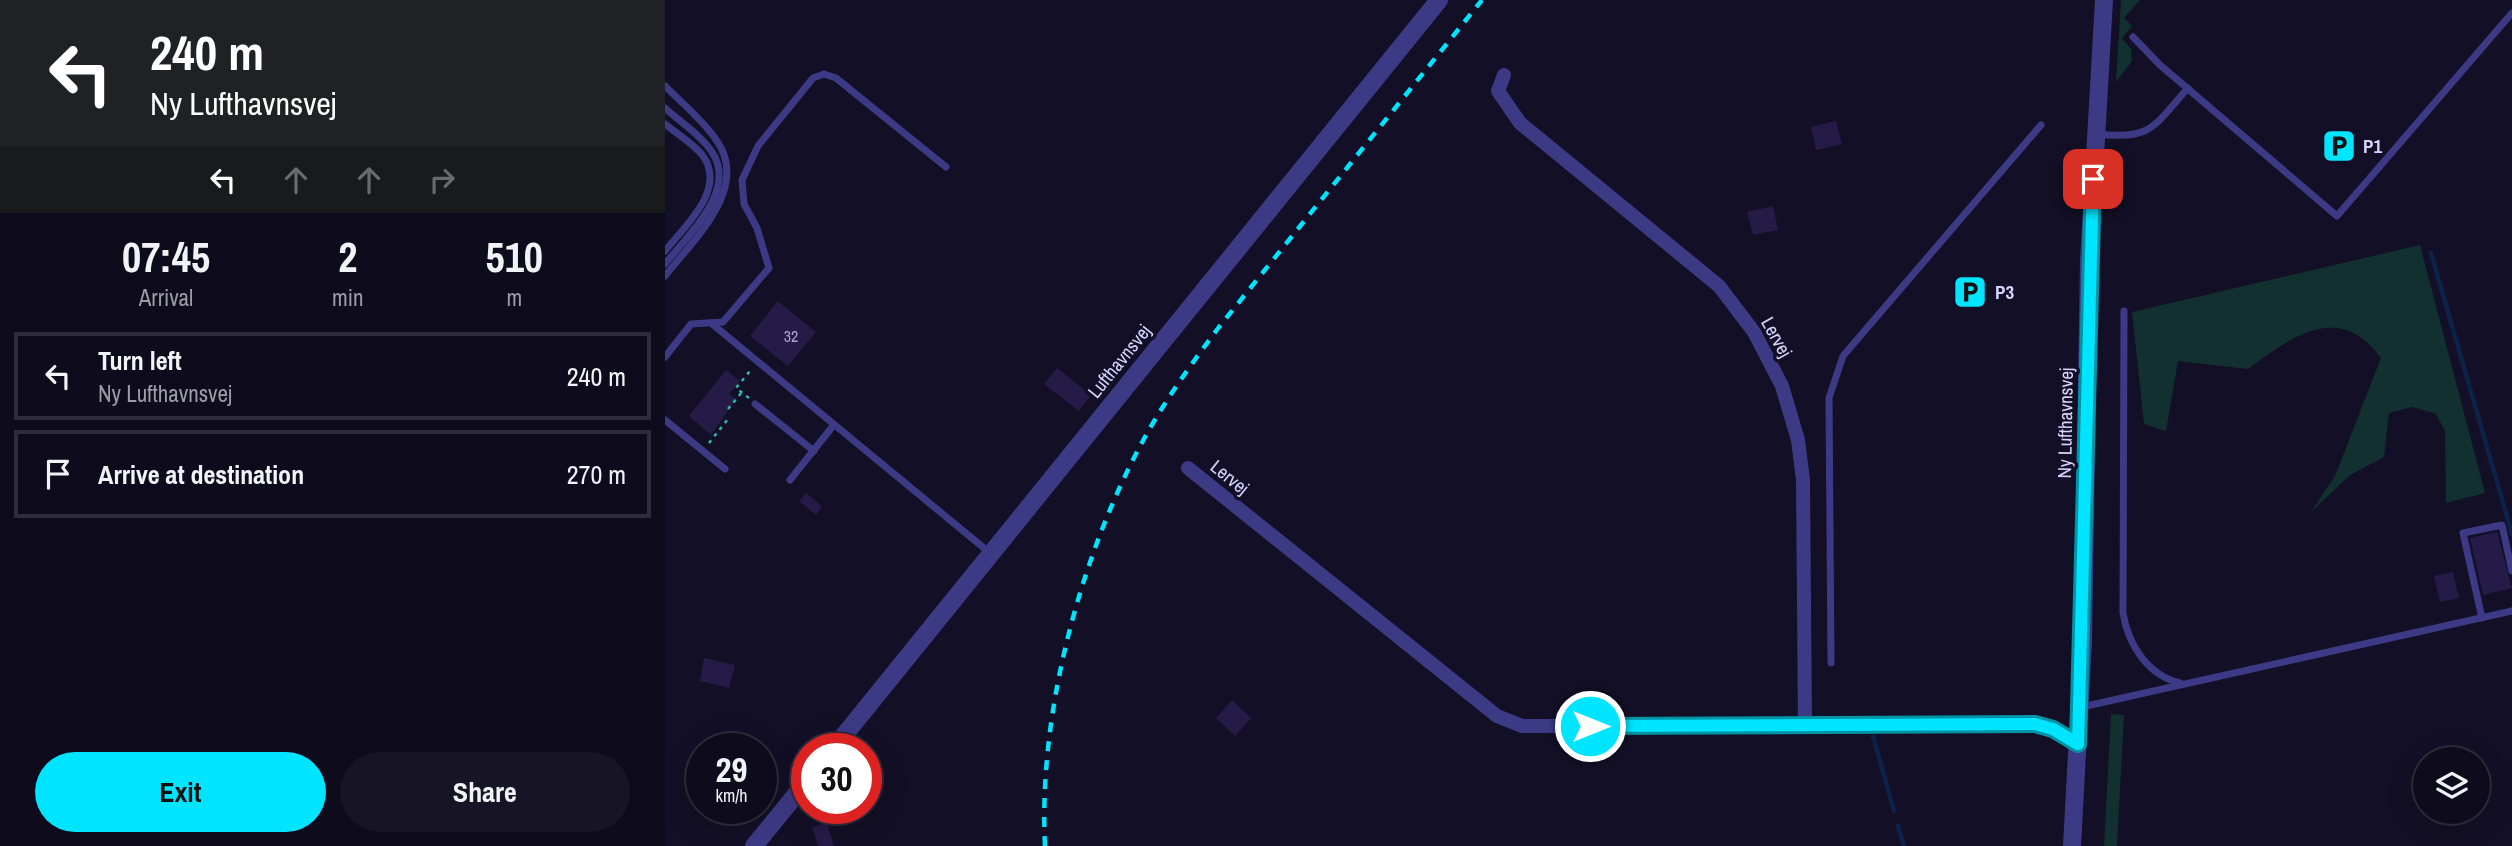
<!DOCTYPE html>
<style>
:root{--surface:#0e0b1c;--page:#171425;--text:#f1f3f6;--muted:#9b9ba3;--line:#2e2b3b;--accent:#00e5ff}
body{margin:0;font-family:"Archivo Narrow",sans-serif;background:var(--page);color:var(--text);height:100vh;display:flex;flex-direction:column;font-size:26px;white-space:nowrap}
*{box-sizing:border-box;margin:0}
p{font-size:23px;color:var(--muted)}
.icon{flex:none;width:38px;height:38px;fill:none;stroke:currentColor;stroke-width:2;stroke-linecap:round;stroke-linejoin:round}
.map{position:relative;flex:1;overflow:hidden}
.drawer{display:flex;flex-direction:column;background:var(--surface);width:665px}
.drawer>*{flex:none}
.hud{background:#202124;color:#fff;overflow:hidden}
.buttons{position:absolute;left:1748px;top:747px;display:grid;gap:14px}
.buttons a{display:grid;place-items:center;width:77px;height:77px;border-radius:50%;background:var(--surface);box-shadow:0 7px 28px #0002,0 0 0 2px var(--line);font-size:35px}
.speed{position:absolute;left:21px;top:733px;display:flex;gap:14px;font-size:35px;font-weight:700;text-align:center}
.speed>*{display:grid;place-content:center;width:91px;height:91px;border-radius:50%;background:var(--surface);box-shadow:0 7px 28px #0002,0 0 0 2px var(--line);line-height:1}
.speed small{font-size:18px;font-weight:400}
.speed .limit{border:10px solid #d22;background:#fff;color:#111}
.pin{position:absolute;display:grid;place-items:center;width:60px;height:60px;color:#fff;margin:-30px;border-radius:14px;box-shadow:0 4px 10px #0006}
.me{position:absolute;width:77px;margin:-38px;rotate:90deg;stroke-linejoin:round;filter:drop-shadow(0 0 5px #0008)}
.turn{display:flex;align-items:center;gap:24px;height:147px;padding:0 35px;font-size:32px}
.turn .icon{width:91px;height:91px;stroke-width:2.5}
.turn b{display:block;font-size:49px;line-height:60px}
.lanes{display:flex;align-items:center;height:66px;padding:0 35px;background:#0003;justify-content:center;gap:35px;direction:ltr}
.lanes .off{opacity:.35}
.eta{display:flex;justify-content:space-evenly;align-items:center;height:119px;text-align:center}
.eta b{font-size:42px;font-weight:700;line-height:49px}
.button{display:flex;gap:14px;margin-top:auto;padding:14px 35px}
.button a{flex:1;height:80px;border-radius:42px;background:var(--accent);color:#111;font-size:28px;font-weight:700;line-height:80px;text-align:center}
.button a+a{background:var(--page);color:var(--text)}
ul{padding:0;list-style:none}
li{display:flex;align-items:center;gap:21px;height:88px;margin:0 14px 10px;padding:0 21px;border:4px solid var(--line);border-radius:0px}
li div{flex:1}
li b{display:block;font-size:26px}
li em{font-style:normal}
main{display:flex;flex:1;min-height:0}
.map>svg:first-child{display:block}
.green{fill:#12302f}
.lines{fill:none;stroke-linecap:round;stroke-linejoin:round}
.stream{stroke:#0c2248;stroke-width:4.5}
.building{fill:#241b47}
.path{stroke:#2fb8b0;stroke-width:2.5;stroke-dasharray:3.5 5;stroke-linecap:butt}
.service{stroke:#3d3a85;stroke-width:7}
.minor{stroke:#3d3a85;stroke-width:14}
.tertiary{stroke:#3d3a85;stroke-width:18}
.rail{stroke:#00e5ff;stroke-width:4.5;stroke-dasharray:10 9;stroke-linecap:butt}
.route-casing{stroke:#0095a6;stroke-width:18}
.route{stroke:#00e5ff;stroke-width:12}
.labels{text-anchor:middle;stroke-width:7;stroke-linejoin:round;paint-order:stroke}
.number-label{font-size:16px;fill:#aca6d1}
.poi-label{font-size:19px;font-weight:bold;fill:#d9d4ff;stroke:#130f26;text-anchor:start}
.street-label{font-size:19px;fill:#d9d4ff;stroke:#130f26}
</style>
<main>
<section class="drawer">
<div class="hud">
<div class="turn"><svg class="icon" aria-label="left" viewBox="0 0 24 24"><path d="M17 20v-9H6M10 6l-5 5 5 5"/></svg><div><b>240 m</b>Ny Lufthavnsvej</div></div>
<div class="lanes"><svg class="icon" aria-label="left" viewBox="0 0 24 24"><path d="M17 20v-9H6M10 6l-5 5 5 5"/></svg><svg class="icon off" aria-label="ahead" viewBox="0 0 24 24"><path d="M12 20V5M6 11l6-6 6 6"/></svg><svg class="icon off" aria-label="ahead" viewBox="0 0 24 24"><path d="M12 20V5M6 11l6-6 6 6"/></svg><svg class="icon off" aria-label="right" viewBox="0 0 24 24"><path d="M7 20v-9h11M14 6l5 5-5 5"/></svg></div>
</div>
<div class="eta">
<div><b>07:45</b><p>Arrival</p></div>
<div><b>2</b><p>min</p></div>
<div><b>510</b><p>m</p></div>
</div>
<ul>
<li><svg class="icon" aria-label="left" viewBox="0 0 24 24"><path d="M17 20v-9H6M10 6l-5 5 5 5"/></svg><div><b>Turn left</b><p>Ny Lufthavnsvej</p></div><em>240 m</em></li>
<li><svg class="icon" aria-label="arrive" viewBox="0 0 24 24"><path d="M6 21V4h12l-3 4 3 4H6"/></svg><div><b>Arrive at destination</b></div><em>270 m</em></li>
</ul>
<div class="button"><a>Exit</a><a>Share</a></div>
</section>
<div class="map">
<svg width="1847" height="846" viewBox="0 0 1847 846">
<rect width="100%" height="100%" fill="#130f26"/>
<!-- green -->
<g class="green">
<path d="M 1456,0 L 1475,0 L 1459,18 L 1467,26 L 1457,38 L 1466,49 L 1467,61 L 1451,82 Z"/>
<path d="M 1755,245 L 1820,493 L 1781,503 L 1780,431 L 1771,414 L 1748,407 L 1724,413 L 1719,457 L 1685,475 L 1646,512 L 1670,476 L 1716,358 C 1675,301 1627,336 1583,369 L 1513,361 L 1501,431 L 1479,424 L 1467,312 Z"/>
<path d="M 1446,714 L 1459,715 L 1452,846 L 1439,846 Z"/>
</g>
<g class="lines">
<!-- stream -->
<g class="stream">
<path d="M 1766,253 L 1847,534"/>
<path d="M 1208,736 L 1229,811"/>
<path d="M 1233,826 L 1239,846"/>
</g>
</g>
<!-- building -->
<g class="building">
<path d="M 1171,121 L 1177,144 L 1151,150 L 1146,127 Z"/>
<path d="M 1108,206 L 1113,230 L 1088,235 L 1082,212 Z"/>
<path d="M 113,301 L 151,332 L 123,366 L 85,336 Z"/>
<path d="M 392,368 L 426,395 L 414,411 L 379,384 Z"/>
<path d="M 61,370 L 75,381 L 64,394 L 71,399 L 46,435 L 24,416 Z"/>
<path d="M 141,493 L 157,506 L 151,515 L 134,501 Z"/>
<path d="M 1832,532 L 1847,588 L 1818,595 L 1805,538 Z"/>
<path d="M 1788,572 L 1794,598 L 1775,602 L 1769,576 Z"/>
<path d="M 39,658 L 70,665 L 64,688 L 35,681 Z"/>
<path d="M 567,700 L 586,718 L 570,736 L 551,718 Z"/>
<path d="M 162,823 L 169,846 L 153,846 L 147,827 Z"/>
</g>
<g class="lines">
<!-- path -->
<g class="path">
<path d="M 84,398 L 71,388 L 85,371"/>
<path d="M 63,409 L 77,392"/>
<path d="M 44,443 L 63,419"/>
</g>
<!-- service -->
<g class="service">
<path d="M 1468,37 L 1495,65 L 1672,216 L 1847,13"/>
<path d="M 0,86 C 17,103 38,120 52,141 C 85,189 28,240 0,276"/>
<path d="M 0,108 C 15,122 36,135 47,152 C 73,191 22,236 0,264"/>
<path d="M 0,124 C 12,134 29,144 38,156 C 62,190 19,227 0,251"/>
<path d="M 1432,134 C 1487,140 1488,127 1523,88"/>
<path d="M 1459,311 L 1458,613 C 1463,644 1482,675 1515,683"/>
<path d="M 46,323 L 325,553"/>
<path d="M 0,357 L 26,324 L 58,322 L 104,268 L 92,228 L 79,204 L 77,180 L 93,146 L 148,78 L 159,74 L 171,78 L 281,167"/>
<path d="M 90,404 L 149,451"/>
<path d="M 0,420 L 60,469"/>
<path d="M 125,480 L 168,426"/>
<path d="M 1817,618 L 1798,533 L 1837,525 L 1847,571"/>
<path d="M 1166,663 L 1164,398 L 1178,356 L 1376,125"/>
<path d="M 1417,707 L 1847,611"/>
</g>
<!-- minor -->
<g class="minor">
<path d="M 839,75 L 833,91 L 855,123 L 1054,286 L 1089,332 L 1117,386 L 1133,440 L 1138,480 L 1140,725"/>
<path d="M 523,468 L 832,716 L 857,726 L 871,726 L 1370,724 L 1388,729 L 1413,744"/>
</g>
<!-- tertiary -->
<g class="tertiary">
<path d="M 168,749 L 774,0"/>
<path d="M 89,846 L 142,781"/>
<path d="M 1407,846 L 1418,642 L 1424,260 L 1439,0"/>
</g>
<!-- rail -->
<path class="rail" d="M 380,846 C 373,713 416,553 480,437 C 501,399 527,363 554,327 L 817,0"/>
</g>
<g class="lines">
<defs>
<path id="route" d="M 925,726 L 1370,724 L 1388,729 L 1413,744 L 1428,179"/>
</defs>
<!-- route casing -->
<use href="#route" class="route-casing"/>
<!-- route -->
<use href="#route" class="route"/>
</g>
<!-- icons -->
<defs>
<symbol id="parking-square" viewBox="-11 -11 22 22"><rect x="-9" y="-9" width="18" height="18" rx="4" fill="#00e5ff" stroke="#130f26"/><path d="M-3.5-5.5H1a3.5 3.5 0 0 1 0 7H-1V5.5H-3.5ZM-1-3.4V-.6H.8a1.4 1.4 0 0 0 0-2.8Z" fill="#111"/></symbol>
</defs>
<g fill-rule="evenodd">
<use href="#parking-square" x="1655" y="127" width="38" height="38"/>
<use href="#parking-square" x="1286" y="273" width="38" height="38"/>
</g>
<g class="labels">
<!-- number labels -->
<g class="number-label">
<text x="126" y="342">32</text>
</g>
<!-- poi labels -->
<g class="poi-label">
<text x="1698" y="153">P1</text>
<text x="1330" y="299">P3</text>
</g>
<!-- street labels -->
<g class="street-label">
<text transform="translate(1112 337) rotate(61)" y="7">Lervej</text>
<text transform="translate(454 361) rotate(-51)" y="7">Lufthavnsvej</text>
<text transform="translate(1400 423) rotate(-89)" y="7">Ny Lufthavnsvej</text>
<text transform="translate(565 477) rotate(39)" y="7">Lervej</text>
</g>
</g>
</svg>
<div class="buttons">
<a><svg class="icon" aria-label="layers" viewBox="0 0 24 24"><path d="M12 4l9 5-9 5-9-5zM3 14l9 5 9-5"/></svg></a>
</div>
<div class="speed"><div>29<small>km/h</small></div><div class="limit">30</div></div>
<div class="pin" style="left:1428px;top:179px;background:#d93025"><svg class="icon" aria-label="arrive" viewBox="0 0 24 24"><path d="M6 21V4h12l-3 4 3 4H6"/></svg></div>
<svg class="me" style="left:925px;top:726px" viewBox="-20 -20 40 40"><circle r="17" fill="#00e5ff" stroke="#fff" stroke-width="3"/><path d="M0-11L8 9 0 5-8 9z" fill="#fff"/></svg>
</div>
</main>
